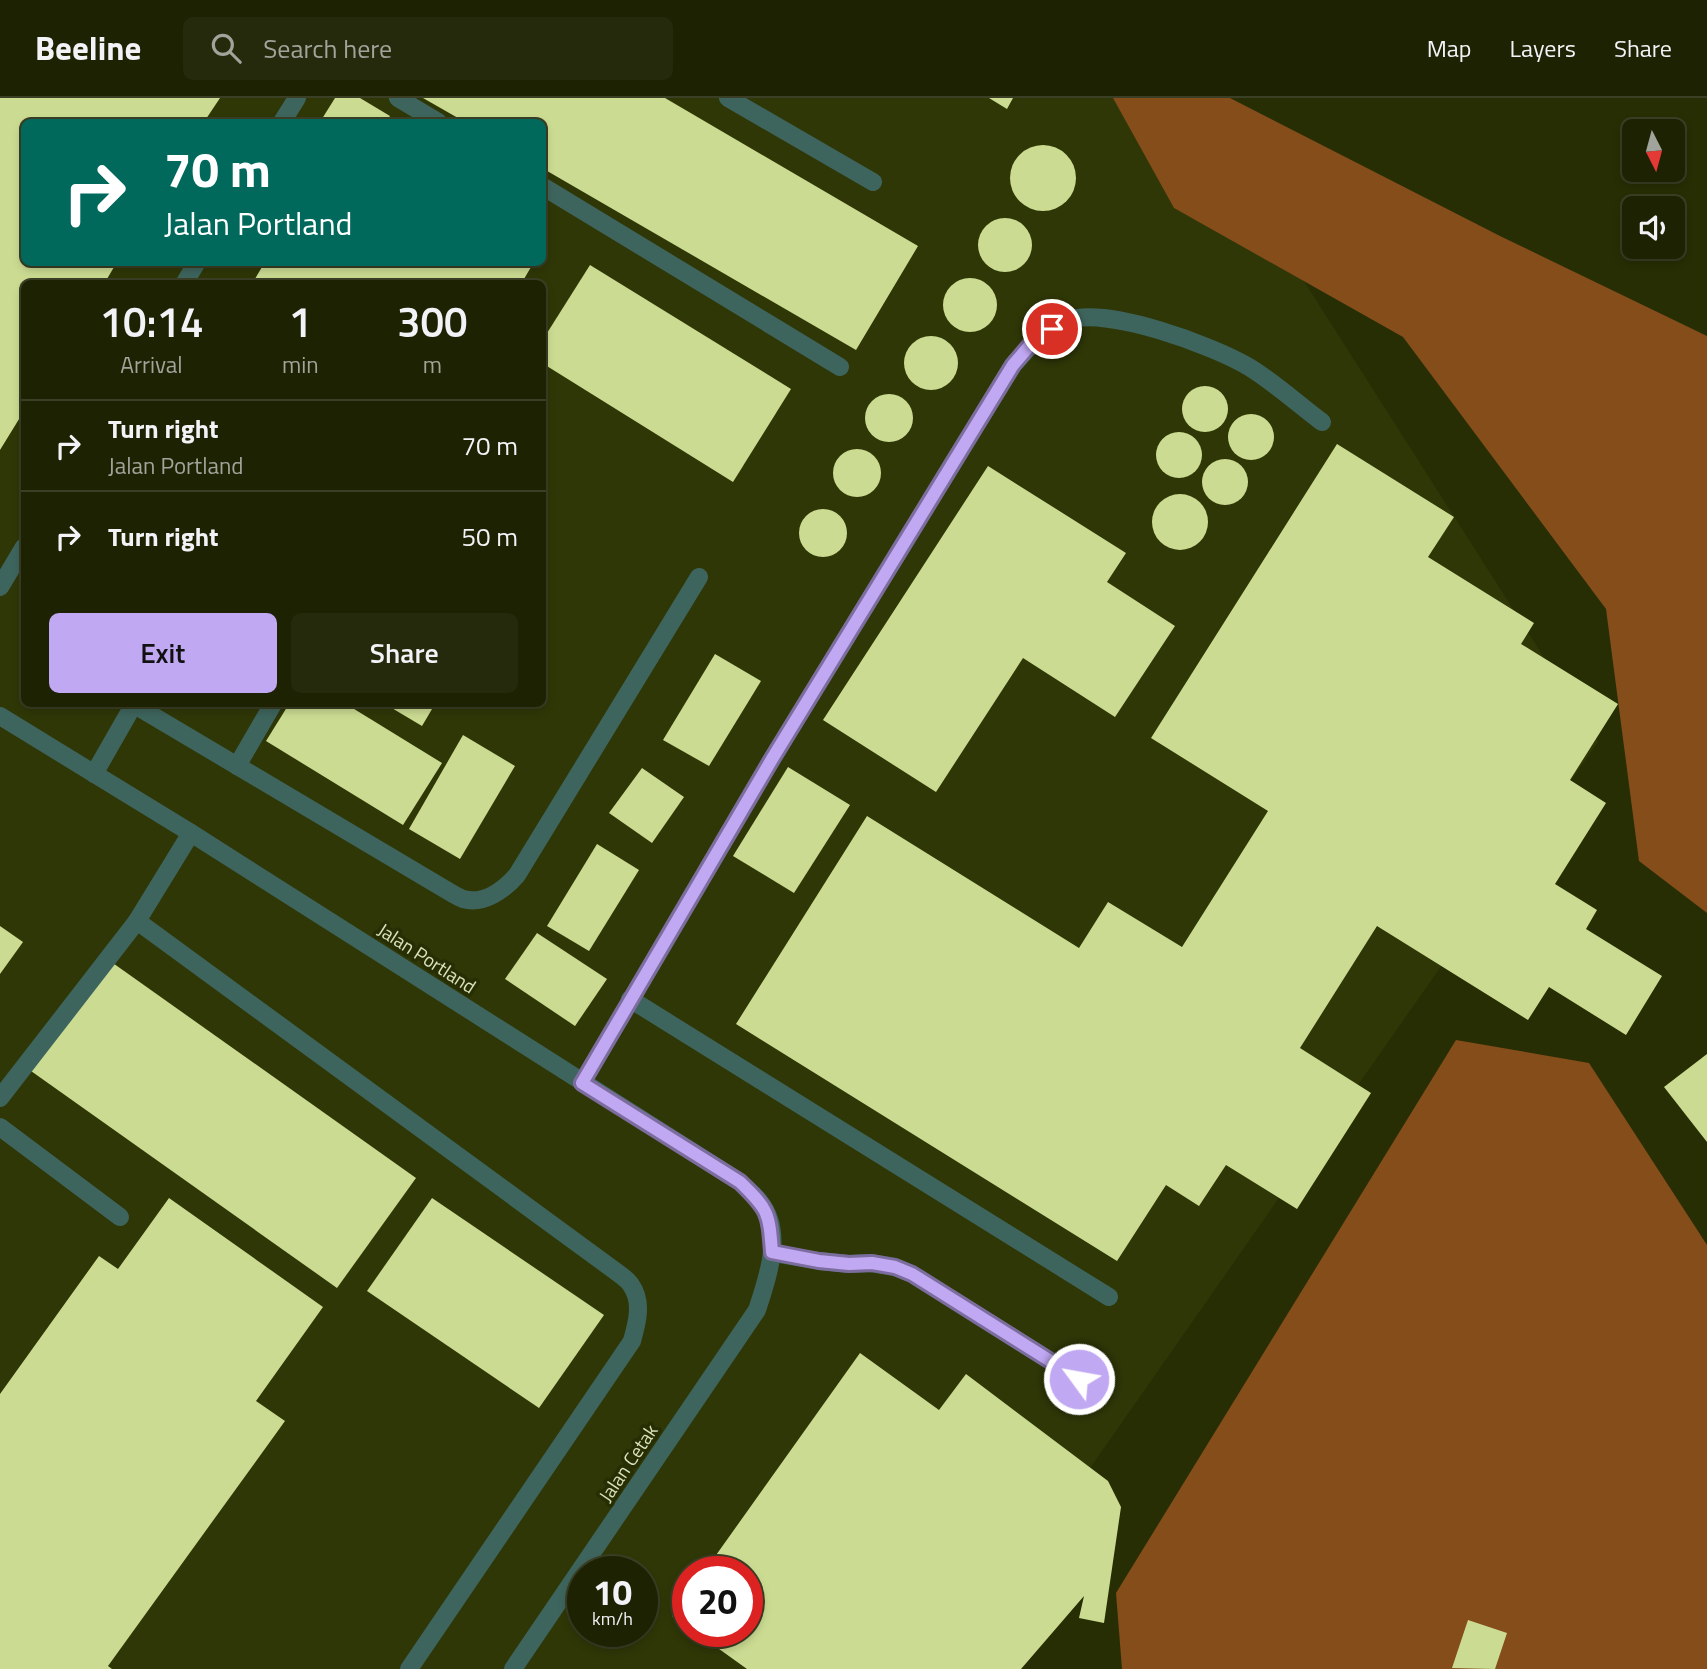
<!DOCTYPE html>
<style>
:root{--surface:#1d2203;--page:#252a0d;--text:#f1f3f6;--muted:#a0a49a;--line:#3b3f25;--accent:#c1a8f3}
body{margin:0;font-family:"Titillium Web",sans-serif;background:var(--page);color:var(--text);height:100vh;display:flex;flex-direction:column;font-size:26px;white-space:nowrap}
*{box-sizing:border-box;margin:0}
p{font-size:23px;color:var(--muted)}
.icon{flex:none;width:38px;height:38px;fill:none;stroke:currentColor;stroke-width:2;stroke-linecap:round;stroke-linejoin:round}
.map{position:relative;flex:1;overflow:hidden}
.sheet{position:absolute;left:21px;top:182px;width:525px;height:427px;display:flex;flex-direction:column;background:var(--surface);border-radius:10px;box-shadow:0 4px 10px #0003,0 0 0 2px var(--line)}
.sheet>*{flex:none}
.guide{position:absolute;left:21px;top:21px;width:525px;height:147px;border-radius:10px;box-shadow:0 4px 10px #0003,0 0 0 2px var(--line);background:#00695c;color:#fff;overflow:hidden}
.needle{width:46px;rotate:174deg}
.tools{position:absolute;left:1622px;top:21px;display:grid;gap:14px}
.tools a{display:grid;place-items:center;width:63px;height:63px;border-radius:10px;background:var(--surface);box-shadow:0 4px 10px #0003,0 0 0 2px var(--line);font-size:35px}
.speed{position:absolute;left:567px;top:1458px;display:flex;gap:14px;font-size:35px;font-weight:700;text-align:center}
.speed>*{display:grid;place-content:center;width:91px;height:91px;border-radius:50%;background:var(--surface);box-shadow:0 4px 10px #0003,0 0 0 2px var(--line);line-height:1}
.speed small{font-size:18px;font-weight:400}
.speed .limit{border:10px solid #d22;background:#fff;color:#111}
.pin{position:absolute;display:grid;place-items:center;width:60px;height:60px;color:#fff;margin:-30px;border:4px solid #fff;border-radius:50%;box-shadow:0 2px 7px #0007}
.me{position:absolute;width:77px;margin:-38px;rotate:302deg;stroke-linejoin:round;filter:drop-shadow(0 0 5px #0008)}
.turn{display:flex;align-items:center;gap:24px;height:147px;padding:0 28px;font-size:32px}
.turn .icon{width:91px;height:91px;stroke-width:2.5}
.turn b{display:block;font-size:49px;line-height:60px}
.eta{display:flex;justify-content:space-evenly;align-items:center;height:119px;text-align:center}
.eta b{font-size:42px;font-weight:600;line-height:49px}
.action{display:flex;gap:14px;margin-top:auto;padding:14px 28px}
.action a{flex:1;height:80px;border-radius:10px;background:var(--accent);color:#111;font-size:28px;font-weight:600;line-height:80px;text-align:center}
.action a+a{background:var(--page);color:var(--text)}
ul{padding:0;list-style:none}
li{display:flex;align-items:center;gap:21px;height:91px;padding:0 28px;border-top:2px solid var(--line)}
li div{flex:1}
li b{display:block;font-size:26px}
li em{font-style:normal}
header{display:flex;align-items:center;gap:42px;box-sizing:border-box;height:98px;padding:0 35px;background:var(--surface);border-bottom:2px solid var(--line)}
header strong{font-size:33px}
nav{display:flex;gap:38px;margin-inline-start:auto;font-size:24px}
.search{width:490px;height:63px;background:var(--page);display:flex;align-items:center;gap:18px;box-sizing:border-box;padding:0 24px;border-radius:10px;color:var(--muted);font-size:26px}
.map>svg:first-child{display:block}
.built{fill:#2f3707;fill-rule:evenodd}
.forest{fill:#844d1a}
.building{fill:#cbdc92}
.lines{fill:none;stroke-linecap:round;stroke-linejoin:round}
.service{stroke:#3e655d;stroke-width:18}
.minor{stroke:#3e655d;stroke-width:18}
.route-casing{stroke:#7d6d9e;stroke-width:18}
.route{stroke:#c1a8f3;stroke-width:12}
.labels{text-anchor:middle;stroke-width:7;stroke-linejoin:round;paint-order:stroke}
.street-label{font-size:19px;fill:#d8e2bb;stroke:#272e04}
</style>
<header>
<strong>Beeline</strong>
<div class="search"><svg class="icon" aria-label="search" viewBox="0 0 24 24"><circle cx="10" cy="10" r="6"/><path d="M15 15l6 6"/></svg>Search here</div>
<nav><a>Map</a><a>Layers</a><a>Share</a></nav>
</header>
<div class="map">
<svg width="1707" height="1571" viewBox="0 0 1707 1571">
<rect width="100%" height="100%" fill="#272e04"/>
<!-- built -->
<path class="built" d="M 0,0 L 1187,0 L 1598,644 L 1018,1473 L 1012,1571 L 0,1571 ZM 24,24 L 542,24 L 542,164 L 24,164 ZM 24,186 L 542,186 L 542,606 L 24,606 ZM 583,1474 L 642,1474 L 642,1533 L 583,1533 ZM 688,1474 L 747,1474 L 747,1533 L 688,1533 Z"/>
<!-- forest -->
<g class="forest">
<path d="M 1113,0 L 1230,0 L 1500,138 L 1707,238 L 1707,815 L 1639,763 L 1606,511 L 1403,239 L 1174,110 Z"/>
<path d="M 1456,942 L 1589,965 L 1707,1147 L 1707,1571 L 1122,1571 L 1116,1495 Z"/>
</g>
<!-- building -->
<g class="building">
<path d="M 0,0 L 220,0 L 204,24 L 24,24 L 24,164 L 117,164 L 104,186 L 24,186 L 24,313 L 0,352 Z"/>
<path d="M 335,0 L 360,0 L 390,18 L 386,24 L 320,24 Z"/>
<path d="M 423,0 L 665,0 L 918,148 L 856,252 L 542,70 L 542,24 L 465,24 Z"/>
<path d="M 989,0 L 1013,0 L 1007,11 Z"/>
<circle cx="1043" cy="80" r="33"/>
<circle cx="1005" cy="147" r="27"/>
<path d="M 265,164 L 534,164 L 521,186 L 252,186 Z"/>
<path d="M 590,167 L 791,291 L 733,384 L 542,265 L 542,243 Z"/>
<circle cx="970" cy="207" r="27"/>
<circle cx="931" cy="265" r="27"/>
<circle cx="1205" cy="311" r="23"/>
<circle cx="889" cy="320" r="24"/>
<circle cx="1251" cy="339" r="23"/>
<circle cx="1179" cy="357" r="23"/>
<path d="M 1337,346 L 1454,419 L 1428,459 L 1534,525 L 1521,546 L 1618,606 L 1570,682 L 1606,705 L 1555,786 L 1597,812 L 1586,831 L 1662,878 L 1626,937 L 1549,889 L 1528,922 L 1377,828 L 1300,950 L 1371,995 L 1297,1111 L 1226,1067 L 1199,1108 L 1166,1087 L 1117,1163 L 736,926 L 867,718 L 1079,850 L 1108,804 L 1182,849 L 1268,713 L 1151,640 Z"/>
<circle cx="857" cy="375" r="24"/>
<circle cx="1225" cy="384" r="23"/>
<path d="M 988,368 L 1126,455 L 1107,484 L 1175,528 L 1115,619 L 1023,560 L 936,694 L 823,622 Z"/>
<circle cx="1180" cy="424" r="28"/>
<circle cx="823" cy="435" r="24"/>
<path d="M 715,556 L 761,583 L 709,668 L 663,642 Z"/>
<path d="M 289,606 L 346,606 L 442,665 L 403,727 L 266,643 Z"/>
<path d="M 385,606 L 435,606 L 422,628 Z"/>
<path d="M 463,637 L 515,668 L 460,761 L 409,731 Z"/>
<path d="M 788,669 L 850,707 L 794,795 L 733,758 Z"/>
<path d="M 642,670 L 684,699 L 652,745 L 609,715 Z"/>
<path d="M 597,746 L 639,772 L 589,853 L 547,828 Z"/>
<path d="M 0,828 L 23,844 L 0,876 Z"/>
<path d="M 537,835 L 607,881 L 575,928 L 505,881 Z"/>
<path d="M 110,863 L 416,1080 L 337,1190 L 31,973 Z"/>
<path d="M 1707,956 L 1707,1044 L 1664,989 Z"/>
<path d="M 169,1100 L 323,1209 L 256,1303 L 285,1323 L 108,1568 L 112,1571 L 0,1571 L 0,1296 L 99,1158 L 118,1171 Z"/>
<path d="M 432,1100 L 604,1217 L 539,1310 L 367,1193 Z"/>
<path d="M 860,1255 L 939,1312 L 966,1276 L 1108,1383 L 1121,1409 L 1104,1525 L 1079,1520 L 1084,1498 L 1021,1571 L 747,1571 L 694,1533 L 747,1533 L 747,1474 L 704,1474 Z"/>
<path d="M 688,1496 L 688,1529 L 672,1518 Z"/>
<path d="M 1468,1522 L 1507,1535 L 1495,1571 L 1452,1570 Z"/>
</g>
<g class="lines">
<!-- service -->
<g class="service">
<path d="M 398,0 L 438,24"/>
<path d="M 728,0 L 873,84"/>
<path d="M 542,88 L 840,269"/>
<path d="M 133,606 L 448,793 C 453,796 458,799 463,801 C 484,807 504,792 517,777 L 699,479"/>
<path d="M 237,668 L 273,606"/>
<path d="M 94,676 L 134,606"/>
<path d="M 137,823 L 191,735"/>
<path d="M 630,901 L 1109,1199"/>
<path d="M 582,985 L 772,661 L 1013,267 C 1030,248 1041,234 1066,223 C 1105,207 1214,248 1249,269 C 1275,285 1298,306 1322,324"/>
<path d="M 0,1000 L 137,823 L 618,1175 C 622,1178 628,1182 631,1187 C 643,1204 637,1225 632,1243 L 409,1571"/>
<path d="M 0,1029 L 120,1119"/>
<path d="M 773,1155 L 819,1163 L 849,1166 L 871,1165 L 895,1169 L 912,1176 L 1079,1281"/>
</g>
<!-- minor -->
<g class="minor">
<path d="M 282,24 L 297,0"/>
<path d="M 184,186 L 197,164"/>
<path d="M 0,489 L 24,449"/>
<path d="M 0,618 L 191,735 L 740,1084 C 747,1091 755,1097 760,1104 C 784,1134 768,1179 757,1212 L 513,1571"/>
</g>
</g>
<g class="lines">
<defs>
<path id="route" d="M 1052,231 L 1036,240 L 1013,267 L 772,661 L 582,985 L 740,1084 C 769,1112 769,1115 772,1154 L 819,1163 L 849,1166 L 872,1165 L 895,1169 L 912,1176 L 1079,1281"/>
</defs>
<!-- route casing -->
<use href="#route" class="route-casing"/>
<!-- route -->
<use href="#route" class="route"/>
</g>
<g class="labels">
<!-- street labels -->
<g class="street-label">
<text transform="translate(427 860) rotate(33)" y="7">Jalan Portland</text>
<text transform="translate(628 1365) rotate(-56)" y="7">Jalan Cetak</text>
</g>
</g>
</svg>
<div class="tools">
<a><svg class="needle" viewBox="-14 -14 28 28"><path d="M0-13l5 13h-10z" fill="#e53935"/><path d="M0 13l5-13h-10z" fill="#a0a49a"/></svg></a>
<a><svg class="icon" aria-label="sound" viewBox="0 0 24 24"><path d="M4 9h4l5-4v14l-5-4H4zM17 9q2 3 0 6"/></svg></a>
</div>
<div class="speed"><div>10<small>km/h</small></div><div class="limit">20</div></div>
<div class="pin" style="left:1052px;top:231px;background:#d93025"><svg class="icon" aria-label="arrive" viewBox="0 0 24 24"><path d="M6 21V4h12l-3 4 3 4H6"/></svg></div>
<svg class="me" style="left:1079px;top:1281px" viewBox="-20 -20 40 40"><circle r="17" fill="#c1a8f3" stroke="#fff" stroke-width="3"/><path d="M0-11L8 9 0 5-8 9z" fill="#fff"/></svg>
<div class="guide">
<div class="turn"><svg class="icon" aria-label="right" viewBox="0 0 24 24"><path d="M7 20v-9h11M14 6l5 5-5 5"/></svg><div><b>70 m</b>Jalan Portland</div></div>
</div>
<section class="sheet">
<div class="eta">
<div><b>10:14</b><p>Arrival</p></div>
<div><b>1</b><p>min</p></div>
<div><b>300</b><p>m</p></div>
</div>
<ul>
<li><svg class="icon" aria-label="right" viewBox="0 0 24 24"><path d="M7 20v-9h11M14 6l5 5-5 5"/></svg><div><b>Turn right</b><p>Jalan Portland</p></div><em>70 m</em></li>
<li><svg class="icon" aria-label="right" viewBox="0 0 24 24"><path d="M7 20v-9h11M14 6l5 5-5 5"/></svg><div><b>Turn right</b></div><em>50 m</em></li>
</ul>
<div class="action"><a>Exit</a><a>Share</a></div>
</section>
</div>
